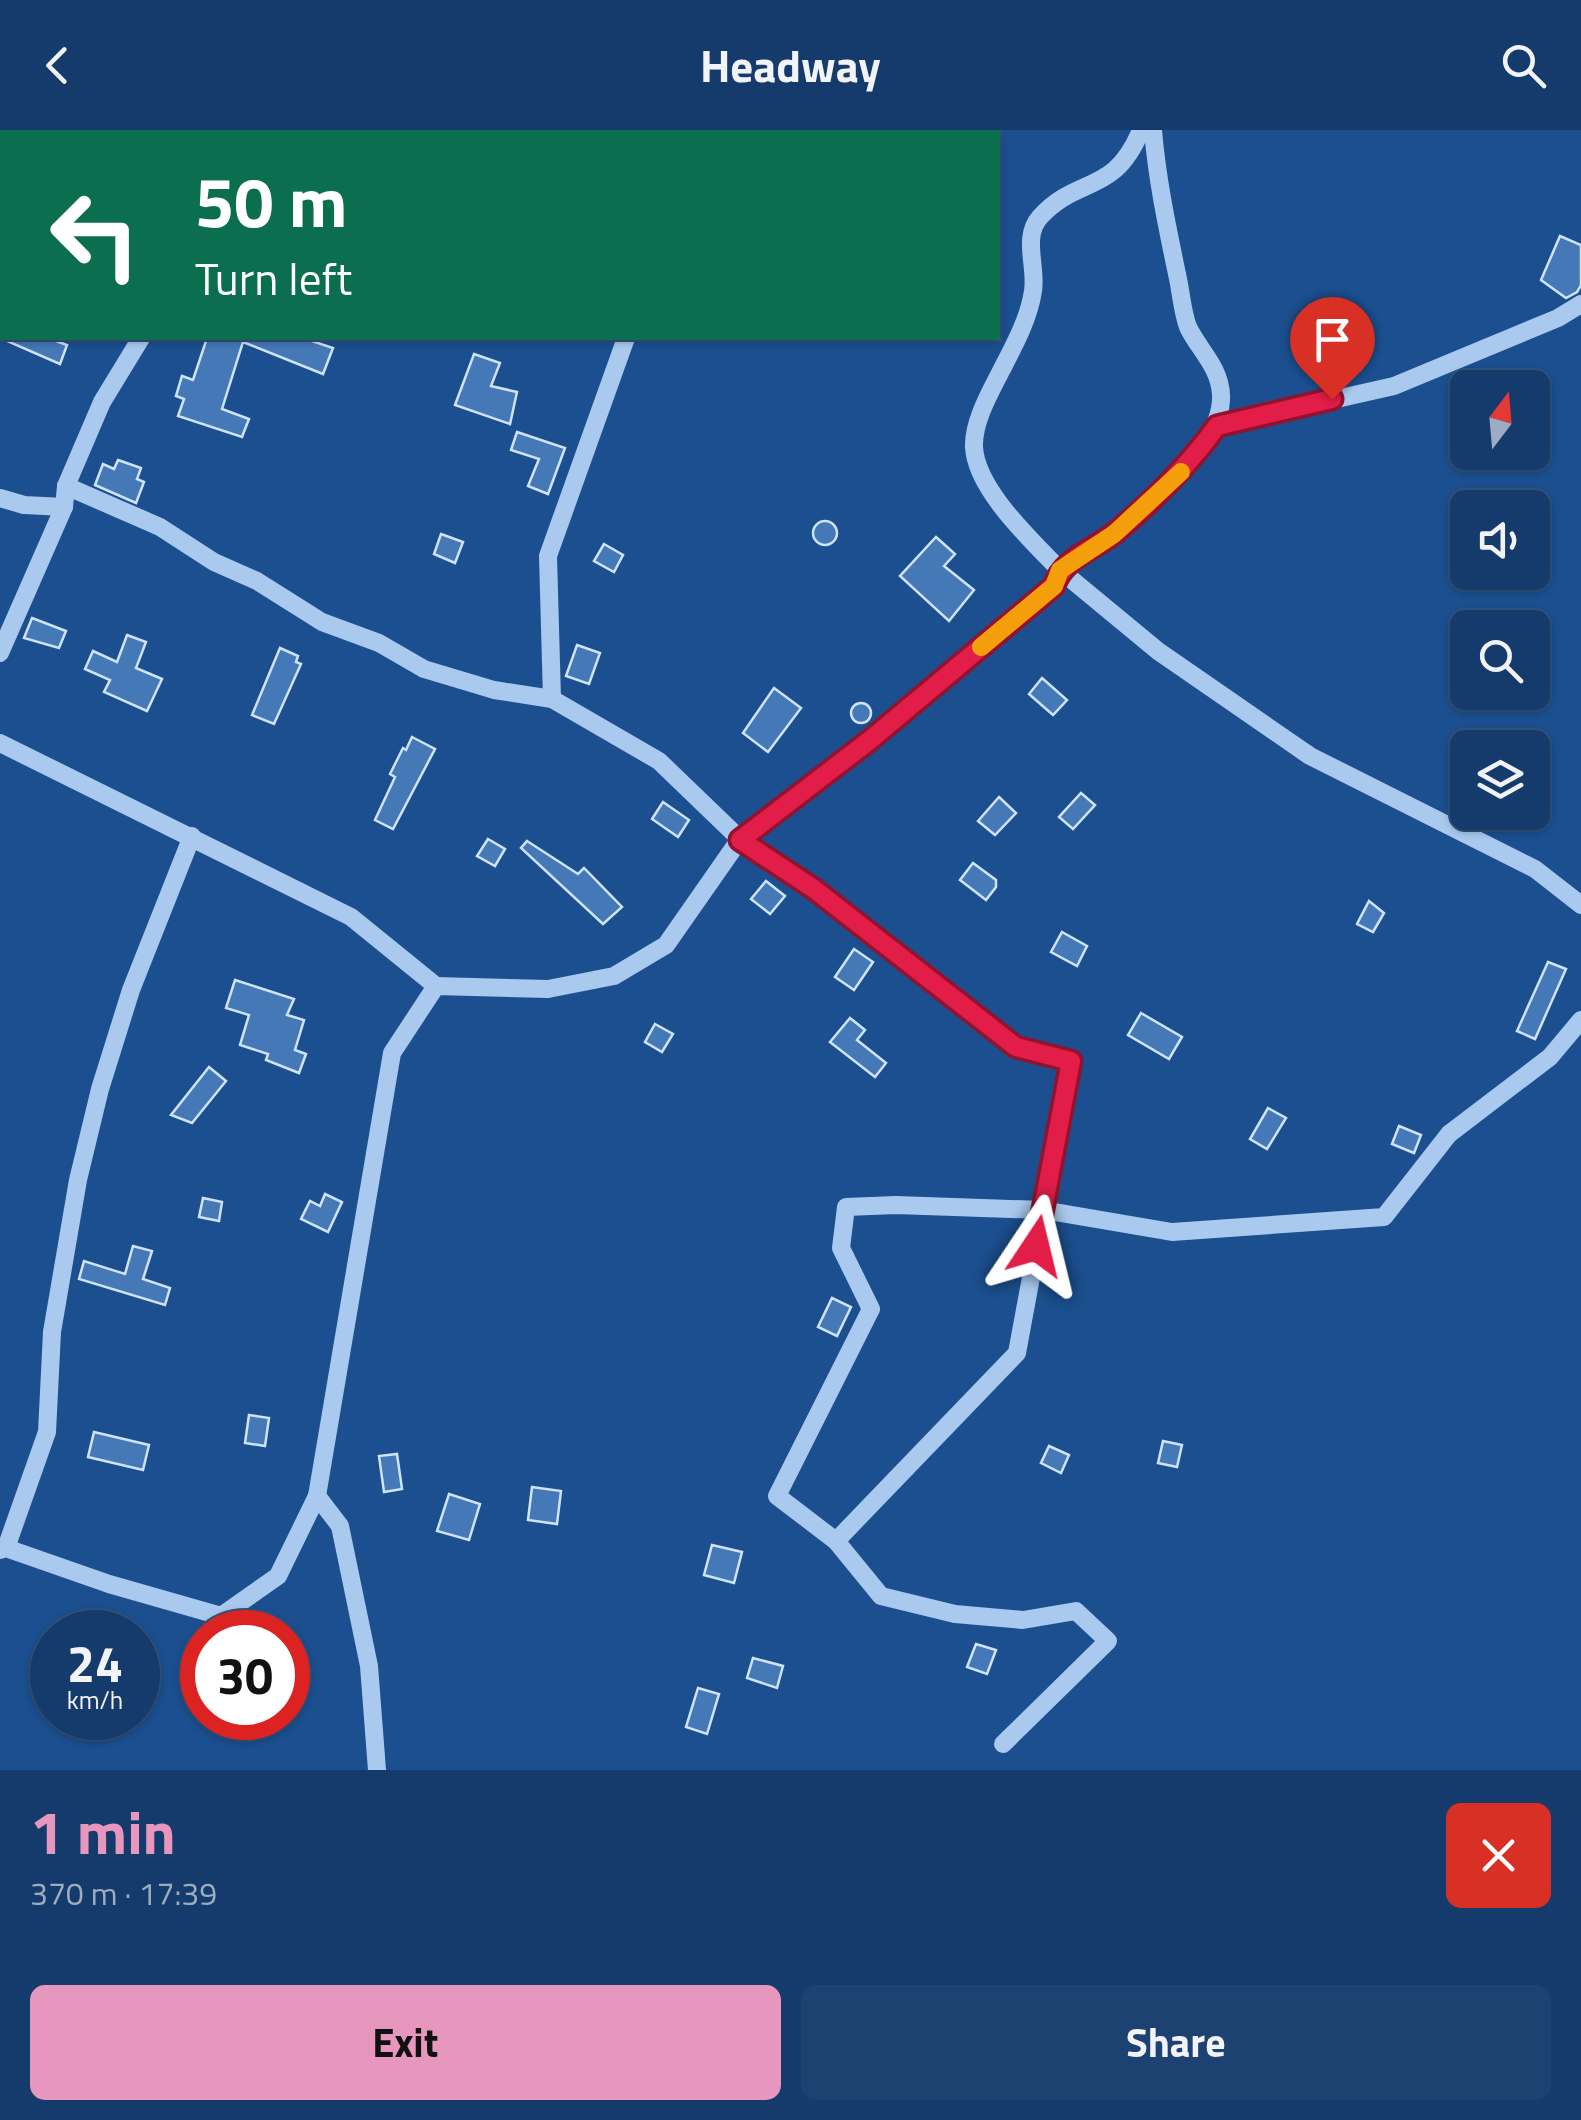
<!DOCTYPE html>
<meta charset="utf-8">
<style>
:root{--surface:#143b6b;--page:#1d4271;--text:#f1f3f6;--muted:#9dadc1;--line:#33557e;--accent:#e797bd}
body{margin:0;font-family:"Titillium Web",sans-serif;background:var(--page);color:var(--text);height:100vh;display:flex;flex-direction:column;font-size:38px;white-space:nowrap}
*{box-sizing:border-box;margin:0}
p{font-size:32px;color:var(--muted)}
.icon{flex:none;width:55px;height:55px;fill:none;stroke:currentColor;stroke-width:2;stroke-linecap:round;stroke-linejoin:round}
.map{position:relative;height:1640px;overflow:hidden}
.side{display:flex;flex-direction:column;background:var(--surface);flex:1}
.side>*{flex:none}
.hud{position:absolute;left:0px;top:0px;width:1000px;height:210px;box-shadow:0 2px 8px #0004,0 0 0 2px var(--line);background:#0b6e4f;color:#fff;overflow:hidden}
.needle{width:65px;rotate:16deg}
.tools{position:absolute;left:1450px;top:240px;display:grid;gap:20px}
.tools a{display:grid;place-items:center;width:100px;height:100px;border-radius:15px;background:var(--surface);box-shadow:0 2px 8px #0004,0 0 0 2px var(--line);font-size:50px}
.speed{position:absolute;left:30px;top:1480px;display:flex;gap:20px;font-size:50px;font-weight:700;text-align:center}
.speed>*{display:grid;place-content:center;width:130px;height:130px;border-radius:50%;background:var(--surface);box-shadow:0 2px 8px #0004,0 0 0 2px var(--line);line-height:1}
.speed small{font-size:25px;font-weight:400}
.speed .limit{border:15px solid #d22;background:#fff;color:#111}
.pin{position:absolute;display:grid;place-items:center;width:85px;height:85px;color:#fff;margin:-102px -42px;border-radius:50% 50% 50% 0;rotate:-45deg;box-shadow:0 0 10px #0007}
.pin .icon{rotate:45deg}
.me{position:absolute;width:110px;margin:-55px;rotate:10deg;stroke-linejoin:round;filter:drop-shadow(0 0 8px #0008)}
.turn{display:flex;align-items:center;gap:35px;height:210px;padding:0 30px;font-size:45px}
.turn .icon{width:130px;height:130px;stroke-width:2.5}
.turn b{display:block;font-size:70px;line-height:85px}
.round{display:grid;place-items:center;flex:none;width:105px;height:105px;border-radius:15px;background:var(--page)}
.headline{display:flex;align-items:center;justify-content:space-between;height:170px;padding:0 30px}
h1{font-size:60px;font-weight:700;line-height:75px;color:var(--accent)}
.primary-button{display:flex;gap:20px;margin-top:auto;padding:20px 30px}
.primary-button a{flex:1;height:115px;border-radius:15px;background:var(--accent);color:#111;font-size:40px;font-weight:700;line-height:115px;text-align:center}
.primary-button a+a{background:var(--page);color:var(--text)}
header{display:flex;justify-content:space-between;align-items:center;height:130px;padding:0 30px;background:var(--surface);font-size:45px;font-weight:700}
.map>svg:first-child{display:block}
.building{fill:#4478b7;stroke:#cfe3fa;stroke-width:2.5}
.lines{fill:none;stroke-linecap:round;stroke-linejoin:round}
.minor{stroke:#a9c9ee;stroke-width:18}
.route-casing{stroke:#92132f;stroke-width:25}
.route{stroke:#e11d48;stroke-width:18}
.slow{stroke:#f59e0b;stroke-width:18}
</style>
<header><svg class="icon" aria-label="back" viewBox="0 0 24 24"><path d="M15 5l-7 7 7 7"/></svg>Headway<svg class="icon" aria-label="search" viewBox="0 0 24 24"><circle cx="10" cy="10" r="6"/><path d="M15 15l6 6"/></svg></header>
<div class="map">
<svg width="1581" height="1640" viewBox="0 0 1581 1640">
<rect width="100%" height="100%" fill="#1b4f8f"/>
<!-- building -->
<g class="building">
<path d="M 1560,106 L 1581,115 L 1581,155 L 1577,162 L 1566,168 L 1541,150 Z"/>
<path d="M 0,208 L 48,208 L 67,215 L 60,234 Z"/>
<path d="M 207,208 L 303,208 L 333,218 L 323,244 L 243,212 L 222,279 L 249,289 L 242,307 L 178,286 L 184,269 L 176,266 L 182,246 L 193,250 Z"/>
<path d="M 474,224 L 500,233 L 491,256 L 517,262 L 510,294 L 455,275 Z"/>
<path d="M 517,302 L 565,318 L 548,364 L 528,356 L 539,329 L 511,320 Z"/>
<path d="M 118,330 L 141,338 L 137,349 L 144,352 L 136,373 L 95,355 L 103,334 L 114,339 Z"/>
<circle cx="825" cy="403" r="12"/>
<path d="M 441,404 L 463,412 L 455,433 L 434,424 Z"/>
<path d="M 936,407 L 955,424 L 944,436 L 974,460 L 949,491 L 900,446 Z"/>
<path d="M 604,414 L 623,425 L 614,442 L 594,431 Z"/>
<path d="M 32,488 L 66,501 L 59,518 L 24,508 Z"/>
<path d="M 127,505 L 146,512 L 136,538 L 162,549 L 147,581 L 104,562 L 110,550 L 85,539 L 93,521 L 117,532 Z"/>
<path d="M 577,515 L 600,523 L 589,554 L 566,546 Z"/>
<path d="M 280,518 L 298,526 L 296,532 L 301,534 L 274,594 L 252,585 Z"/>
<path d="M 1042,548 L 1067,570 L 1053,585 L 1029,564 Z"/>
<path d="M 774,558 L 801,578 L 768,622 L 743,603 Z"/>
<circle cx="861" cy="583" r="10"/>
<path d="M 412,607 L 435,619 L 393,699 L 375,690 L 395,647 L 390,644 L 403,618 L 406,620 Z"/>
<path d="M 1081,663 L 1095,675 L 1073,699 L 1059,687 Z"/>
<path d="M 999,667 L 1016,683 L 995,705 L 978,691 Z"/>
<path d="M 663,672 L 689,690 L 678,707 L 652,689 Z"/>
<path d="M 488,709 L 505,719 L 495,736 L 477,726 Z"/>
<path d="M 527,711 L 578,744 L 584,738 L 622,777 L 603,794 L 521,718 Z"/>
<path d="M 973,733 L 996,750 L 996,757 L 986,770 L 960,750 Z"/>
<path d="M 766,751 L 785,766 L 770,784 L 751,769 Z"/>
<path d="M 1369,771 L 1384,783 L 1373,802 L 1357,794 Z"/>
<path d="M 1062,802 L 1087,816 L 1077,836 L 1051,822 Z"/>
<path d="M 854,819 L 873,832 L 854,860 L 835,847 Z"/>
<path d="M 1548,832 L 1566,839 L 1535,909 L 1517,901 Z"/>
<path d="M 235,850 L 294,869 L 287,885 L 304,890 L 295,920 L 306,924 L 299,943 L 266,930 L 268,924 L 240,915 L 249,885 L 226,878 Z"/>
<path d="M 1141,883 L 1182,907 L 1169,929 L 1128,905 Z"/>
<path d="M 850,888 L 865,900 L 857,910 L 886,933 L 875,947 L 830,912 Z"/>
<path d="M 655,894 L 673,904 L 662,922 L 645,912 Z"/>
<path d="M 209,937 L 226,951 L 192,993 L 171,985 Z"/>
<path d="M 1268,978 L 1286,988 L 1267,1019 L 1250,1009 Z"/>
<path d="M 1399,996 L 1421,1005 L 1414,1023 L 1392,1014 Z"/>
<path d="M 325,1064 L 342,1072 L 328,1102 L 301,1089 L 310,1071 L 320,1076 Z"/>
<path d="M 203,1068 L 222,1072 L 219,1091 L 199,1087 Z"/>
<path d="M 133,1116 L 152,1121 L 143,1149 L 170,1158 L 165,1175 L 79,1149 L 84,1131 L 125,1144 Z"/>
<path d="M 832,1168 L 851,1177 L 837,1206 L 818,1197 Z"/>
<path d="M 249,1285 L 269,1288 L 265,1316 L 245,1313 Z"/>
<path d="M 94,1302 L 149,1315 L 143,1340 L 88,1327 Z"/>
<path d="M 1163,1311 L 1182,1315 L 1177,1337 L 1158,1333 Z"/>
<path d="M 1049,1316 L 1069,1325 L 1061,1343 L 1041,1333 Z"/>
<path d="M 397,1324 L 402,1359 L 384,1362 L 379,1326 Z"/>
<path d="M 532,1357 L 561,1361 L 557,1394 L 528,1390 Z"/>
<path d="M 449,1364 L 480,1374 L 469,1410 L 437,1401 Z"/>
<path d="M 712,1415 L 742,1422 L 734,1453 L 704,1445 Z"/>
<path d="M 976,1514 L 996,1520 L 987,1544 L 967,1537 Z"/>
<path d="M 753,1528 L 783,1536 L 777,1558 L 747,1548 Z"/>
<path d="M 698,1558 L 719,1564 L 707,1604 L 686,1597 Z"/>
</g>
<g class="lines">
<!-- minor -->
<g class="minor">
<path d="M 529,0 L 535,2"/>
<path d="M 1153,0 C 1157,49 1167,96 1177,144 C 1181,161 1182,181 1188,197 C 1199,220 1220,237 1221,265 C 1224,328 1107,408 1060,440 L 1158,521 L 1310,626 L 1535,739 L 1581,775"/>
<path d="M 210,2 L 210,0"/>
<path d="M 717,2 L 718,0"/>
<path d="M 1217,296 L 1394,256 L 1558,188 L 1581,174"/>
<path d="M 66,356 L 160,397 L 214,432 L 257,451 L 322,492 L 379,513 L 424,539 L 494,560 L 552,569 L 659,631 L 740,709 L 814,759 L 1017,917 L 1071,931 L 1017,1223 L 836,1411"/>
<path d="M 0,368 L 24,375 L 64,377"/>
<path d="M 0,523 L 64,377 L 66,356 L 102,272 L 141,208"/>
<path d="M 552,569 L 548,426 L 626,208"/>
<path d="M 0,613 L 351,787 L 436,856"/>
<path d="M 317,1366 L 392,923 L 436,856 L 548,859 L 614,846 L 666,815 L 740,709 L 870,610 L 1054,457 L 1060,440 C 1031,410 976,359 974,317 C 973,291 991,261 1002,239 C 1015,214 1029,188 1033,161 C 1037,137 1022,107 1040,87 C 1078,45 1114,66 1141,0"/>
<path d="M 6,1418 L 47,1302 L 52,1202 L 78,1050 L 100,959 L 131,860 L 192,706"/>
<path d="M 0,1420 L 6,1418 L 109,1454 L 221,1486 L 278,1446 L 317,1366 L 340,1396 L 369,1536 L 377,1640"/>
<path d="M 1003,1614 L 1108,1511 L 1076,1481 L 1023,1490 L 955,1484 L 881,1466 L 836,1411 L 777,1366 L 871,1179 L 841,1118 L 846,1077 L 896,1075 L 1043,1080 L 1172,1102 L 1384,1087 L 1449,1004 L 1550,927 L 1581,890"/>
</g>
</g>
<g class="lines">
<defs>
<path id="route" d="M 1036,1116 L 1071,931 L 1016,917 L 814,759 L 740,710 L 870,610 L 1054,456 C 1063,428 1094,420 1116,402 C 1154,370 1188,336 1217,296 L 1332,269"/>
</defs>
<!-- route casing -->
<use href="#route" class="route-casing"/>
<!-- route -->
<use href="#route" class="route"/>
<!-- slow -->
<path class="slow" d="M 981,517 L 1054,456 L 1060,440 L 1114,404 L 1181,342"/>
</g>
</svg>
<div class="tools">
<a><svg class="needle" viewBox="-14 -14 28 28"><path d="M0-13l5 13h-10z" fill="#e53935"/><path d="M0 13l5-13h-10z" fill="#9dadc1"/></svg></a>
<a><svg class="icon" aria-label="sound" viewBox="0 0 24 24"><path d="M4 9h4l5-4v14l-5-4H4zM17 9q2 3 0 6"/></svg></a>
<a><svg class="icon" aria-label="search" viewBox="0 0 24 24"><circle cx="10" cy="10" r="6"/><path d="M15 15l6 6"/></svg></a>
<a><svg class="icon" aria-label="layers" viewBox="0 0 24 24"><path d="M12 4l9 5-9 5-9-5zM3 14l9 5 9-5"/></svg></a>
</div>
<div class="speed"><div>24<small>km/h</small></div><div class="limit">30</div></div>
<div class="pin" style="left:1332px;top:269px;background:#d93025"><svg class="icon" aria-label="arrive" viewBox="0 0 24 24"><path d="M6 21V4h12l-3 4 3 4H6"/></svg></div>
<svg class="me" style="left:1036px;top:1116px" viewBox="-20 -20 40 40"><path d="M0-17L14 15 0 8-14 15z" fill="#e11d48" stroke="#fff" stroke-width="4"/></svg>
<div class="hud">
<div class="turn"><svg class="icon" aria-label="left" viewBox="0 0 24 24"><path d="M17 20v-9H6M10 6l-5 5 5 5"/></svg><div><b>50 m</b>Turn left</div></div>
</div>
</div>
<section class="side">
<div class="headline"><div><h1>1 min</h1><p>370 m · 17:39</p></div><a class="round" style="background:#d93025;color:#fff"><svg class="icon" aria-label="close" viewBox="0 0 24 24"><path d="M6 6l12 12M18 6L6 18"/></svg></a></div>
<div class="primary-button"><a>Exit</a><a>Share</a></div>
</section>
